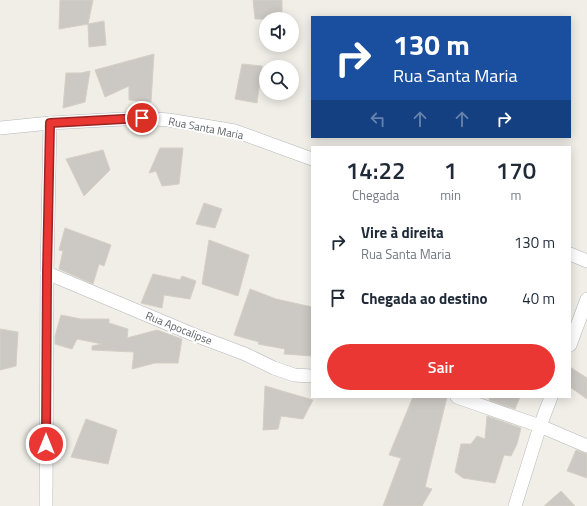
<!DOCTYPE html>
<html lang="pt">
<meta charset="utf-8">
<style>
:root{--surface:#fff;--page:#f2f2f3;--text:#1f2937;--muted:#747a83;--accent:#eb3733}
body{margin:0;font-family:"Titillium Web",sans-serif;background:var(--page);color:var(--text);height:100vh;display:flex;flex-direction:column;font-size:15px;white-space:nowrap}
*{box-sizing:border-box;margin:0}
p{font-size:13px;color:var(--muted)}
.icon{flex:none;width:22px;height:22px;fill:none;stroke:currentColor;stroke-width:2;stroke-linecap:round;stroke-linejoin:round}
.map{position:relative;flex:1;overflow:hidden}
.drawer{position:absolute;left:311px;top:146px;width:260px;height:252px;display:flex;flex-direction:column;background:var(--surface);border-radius:0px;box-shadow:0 2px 10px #0003}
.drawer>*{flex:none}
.banner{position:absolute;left:311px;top:16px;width:260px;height:122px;border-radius:0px;box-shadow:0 2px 10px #0003;background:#1a4fa0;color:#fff;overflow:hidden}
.buttons{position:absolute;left:259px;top:12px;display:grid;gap:8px}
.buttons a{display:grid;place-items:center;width:40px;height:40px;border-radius:50%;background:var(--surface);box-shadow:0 2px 10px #0003;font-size:20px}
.pin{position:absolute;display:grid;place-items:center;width:34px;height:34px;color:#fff;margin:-17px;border:2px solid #fff;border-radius:50%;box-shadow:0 1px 4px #0007}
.me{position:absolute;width:44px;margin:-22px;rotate:0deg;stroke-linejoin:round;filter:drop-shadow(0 0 3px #0008)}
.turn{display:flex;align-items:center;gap:14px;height:84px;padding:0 16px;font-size:18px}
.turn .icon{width:52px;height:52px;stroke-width:2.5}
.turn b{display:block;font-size:28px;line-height:34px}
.lanes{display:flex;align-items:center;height:38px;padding:0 16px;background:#0003;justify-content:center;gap:20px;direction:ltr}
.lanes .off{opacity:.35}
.eta{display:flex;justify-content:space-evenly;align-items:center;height:68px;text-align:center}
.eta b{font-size:24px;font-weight:600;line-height:28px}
.cta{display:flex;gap:8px;margin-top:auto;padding:8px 16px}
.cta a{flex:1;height:46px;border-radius:24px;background:var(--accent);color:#fff;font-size:16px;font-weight:600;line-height:46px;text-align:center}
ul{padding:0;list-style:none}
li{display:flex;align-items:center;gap:12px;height:56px;padding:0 16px}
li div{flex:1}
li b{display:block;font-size:15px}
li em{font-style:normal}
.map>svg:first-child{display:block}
.building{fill:#ccc9c4;stroke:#d5cfc5}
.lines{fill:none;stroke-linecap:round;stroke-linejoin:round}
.street-casing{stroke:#b4b7bb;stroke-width:14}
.street{stroke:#fff;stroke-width:13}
.route-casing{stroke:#992421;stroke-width:10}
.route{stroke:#eb3733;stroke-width:7}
.labels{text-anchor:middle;stroke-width:4;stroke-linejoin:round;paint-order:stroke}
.street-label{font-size:11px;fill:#5e6367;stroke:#fff}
</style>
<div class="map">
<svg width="587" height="506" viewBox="0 0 587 506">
<rect width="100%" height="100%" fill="#f0eee7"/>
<!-- building -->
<g class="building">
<path d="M 60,0 L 93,0 L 88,24 L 59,29 Z"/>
<path d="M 253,0 L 282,0 L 282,19 L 255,19 Z"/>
<path d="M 104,21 L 106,45 L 89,47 L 88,24 Z"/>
<path d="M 154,54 L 151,102 L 129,100 L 129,86 L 105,97 L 95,70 Z"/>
<path d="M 242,64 L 262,66 L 257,103 L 235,99 Z"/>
<path d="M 90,71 L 85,102 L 63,108 L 66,73 L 81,73 Z"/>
<path d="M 160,148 L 183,148 L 179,184 L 162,186 L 156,171 L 149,173 Z"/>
<path d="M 103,150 L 110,170 L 84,196 L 66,159 Z"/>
<path d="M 204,203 L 222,209 L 215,228 L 196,224 Z"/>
<path d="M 65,228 L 111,245 L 104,266 L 99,264 L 93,284 L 59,269 L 63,251 L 59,250 Z"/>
<path d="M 209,240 L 249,255 L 238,296 L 202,284 Z"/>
<path d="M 153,274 L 180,280 L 182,276 L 196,281 L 190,299 L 164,295 L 162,308 L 141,303 Z"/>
<path d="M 250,289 L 276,299 L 312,307 L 312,356 L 284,354 L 285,349 L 258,344 L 259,342 L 234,335 Z"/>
<path d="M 61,315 L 81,319 L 109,319 L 109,323 L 128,329 L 127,338 L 157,330 L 182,339 L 178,363 L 155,363 L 132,369 L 134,352 L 92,350 L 92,346 L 102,344 L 77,339 L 72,349 L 55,344 L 55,336 Z"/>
<path d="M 0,329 L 18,332 L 16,366 L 0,370 Z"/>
<path d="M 570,367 L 587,378 L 587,399 L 570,387 Z"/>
<path d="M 265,386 L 313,400 L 303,419 L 281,416 L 278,429 L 263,430 Z"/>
<path d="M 413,397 L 447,397 L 425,487 L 432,489 L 422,506 L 383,506 L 401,458 L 389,455 Z"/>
<path d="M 490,397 L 520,397 L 515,409 L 489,400 Z"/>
<path d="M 487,416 L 521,428 L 517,444 L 511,456 L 504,455 L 495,483 L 463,478 L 455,472 L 461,444 L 471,444 L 477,436 L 485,439 Z"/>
<path d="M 86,419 L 117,430 L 108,464 L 71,457 Z"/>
<path d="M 576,450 L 587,454 L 587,478 L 567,471 Z"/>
<path d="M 561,491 L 575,506 L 544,506 Z"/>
</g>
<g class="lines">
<defs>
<g id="street">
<path d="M 0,128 L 50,123 L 142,118 L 169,120 L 235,131 L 312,159"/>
<path d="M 570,254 L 587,261"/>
<path d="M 47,273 L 192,334 L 245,354 L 274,368 L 294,375 L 312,376"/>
<path d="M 570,345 L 587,299"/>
<path d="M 457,397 L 540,426 L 587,446"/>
<path d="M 46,506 L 47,273 L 50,123"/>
<path d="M 515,506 L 540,426 L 551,397"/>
</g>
</defs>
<!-- street casing -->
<use href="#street" class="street-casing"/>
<!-- street -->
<use href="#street" class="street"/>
</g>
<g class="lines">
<defs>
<path id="route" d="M 46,444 L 47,273 L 50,123 L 142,118"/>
</defs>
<!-- route casing -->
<use href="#route" class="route-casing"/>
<!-- route -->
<use href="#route" class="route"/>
</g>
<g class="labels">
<!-- street labels -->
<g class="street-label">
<text transform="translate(206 128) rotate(11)" y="4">Rua Santa Maria</text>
<text transform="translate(179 328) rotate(22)" y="4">Rua Apocalipse</text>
</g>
</g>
</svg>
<div class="buttons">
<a><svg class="icon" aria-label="sound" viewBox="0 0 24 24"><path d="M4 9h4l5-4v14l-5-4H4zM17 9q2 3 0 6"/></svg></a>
<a><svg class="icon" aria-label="search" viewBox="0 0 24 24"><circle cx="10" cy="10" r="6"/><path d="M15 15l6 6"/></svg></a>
</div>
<div class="pin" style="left:142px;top:118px;background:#d93025"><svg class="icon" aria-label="arrive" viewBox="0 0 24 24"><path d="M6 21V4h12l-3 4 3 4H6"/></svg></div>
<svg class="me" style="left:46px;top:444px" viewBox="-20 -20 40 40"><circle r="17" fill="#eb3733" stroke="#fff" stroke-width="3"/><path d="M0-11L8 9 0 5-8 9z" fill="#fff"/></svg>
<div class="banner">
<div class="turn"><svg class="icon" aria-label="right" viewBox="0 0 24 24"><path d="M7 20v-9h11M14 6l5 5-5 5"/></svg><div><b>130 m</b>Rua Santa Maria</div></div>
<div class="lanes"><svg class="icon off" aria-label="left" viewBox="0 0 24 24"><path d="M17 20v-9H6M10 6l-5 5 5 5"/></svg><svg class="icon off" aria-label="ahead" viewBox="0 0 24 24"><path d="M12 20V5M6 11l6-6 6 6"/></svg><svg class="icon off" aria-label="ahead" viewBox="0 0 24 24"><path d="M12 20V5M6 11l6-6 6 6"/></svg><svg class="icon" aria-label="right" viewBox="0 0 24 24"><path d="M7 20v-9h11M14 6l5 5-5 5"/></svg></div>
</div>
<section class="drawer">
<div class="eta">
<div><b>14:22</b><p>Chegada</p></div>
<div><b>1</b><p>min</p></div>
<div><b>170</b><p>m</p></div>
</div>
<ul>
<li><svg class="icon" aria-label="right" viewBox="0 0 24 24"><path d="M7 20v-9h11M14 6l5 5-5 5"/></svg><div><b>Vire à direita</b><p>Rua Santa Maria</p></div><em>130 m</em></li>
<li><svg class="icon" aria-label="arrive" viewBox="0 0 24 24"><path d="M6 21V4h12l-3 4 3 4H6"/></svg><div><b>Chegada ao destino</b></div><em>40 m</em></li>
</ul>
<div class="cta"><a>Sair</a></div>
</section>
</div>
